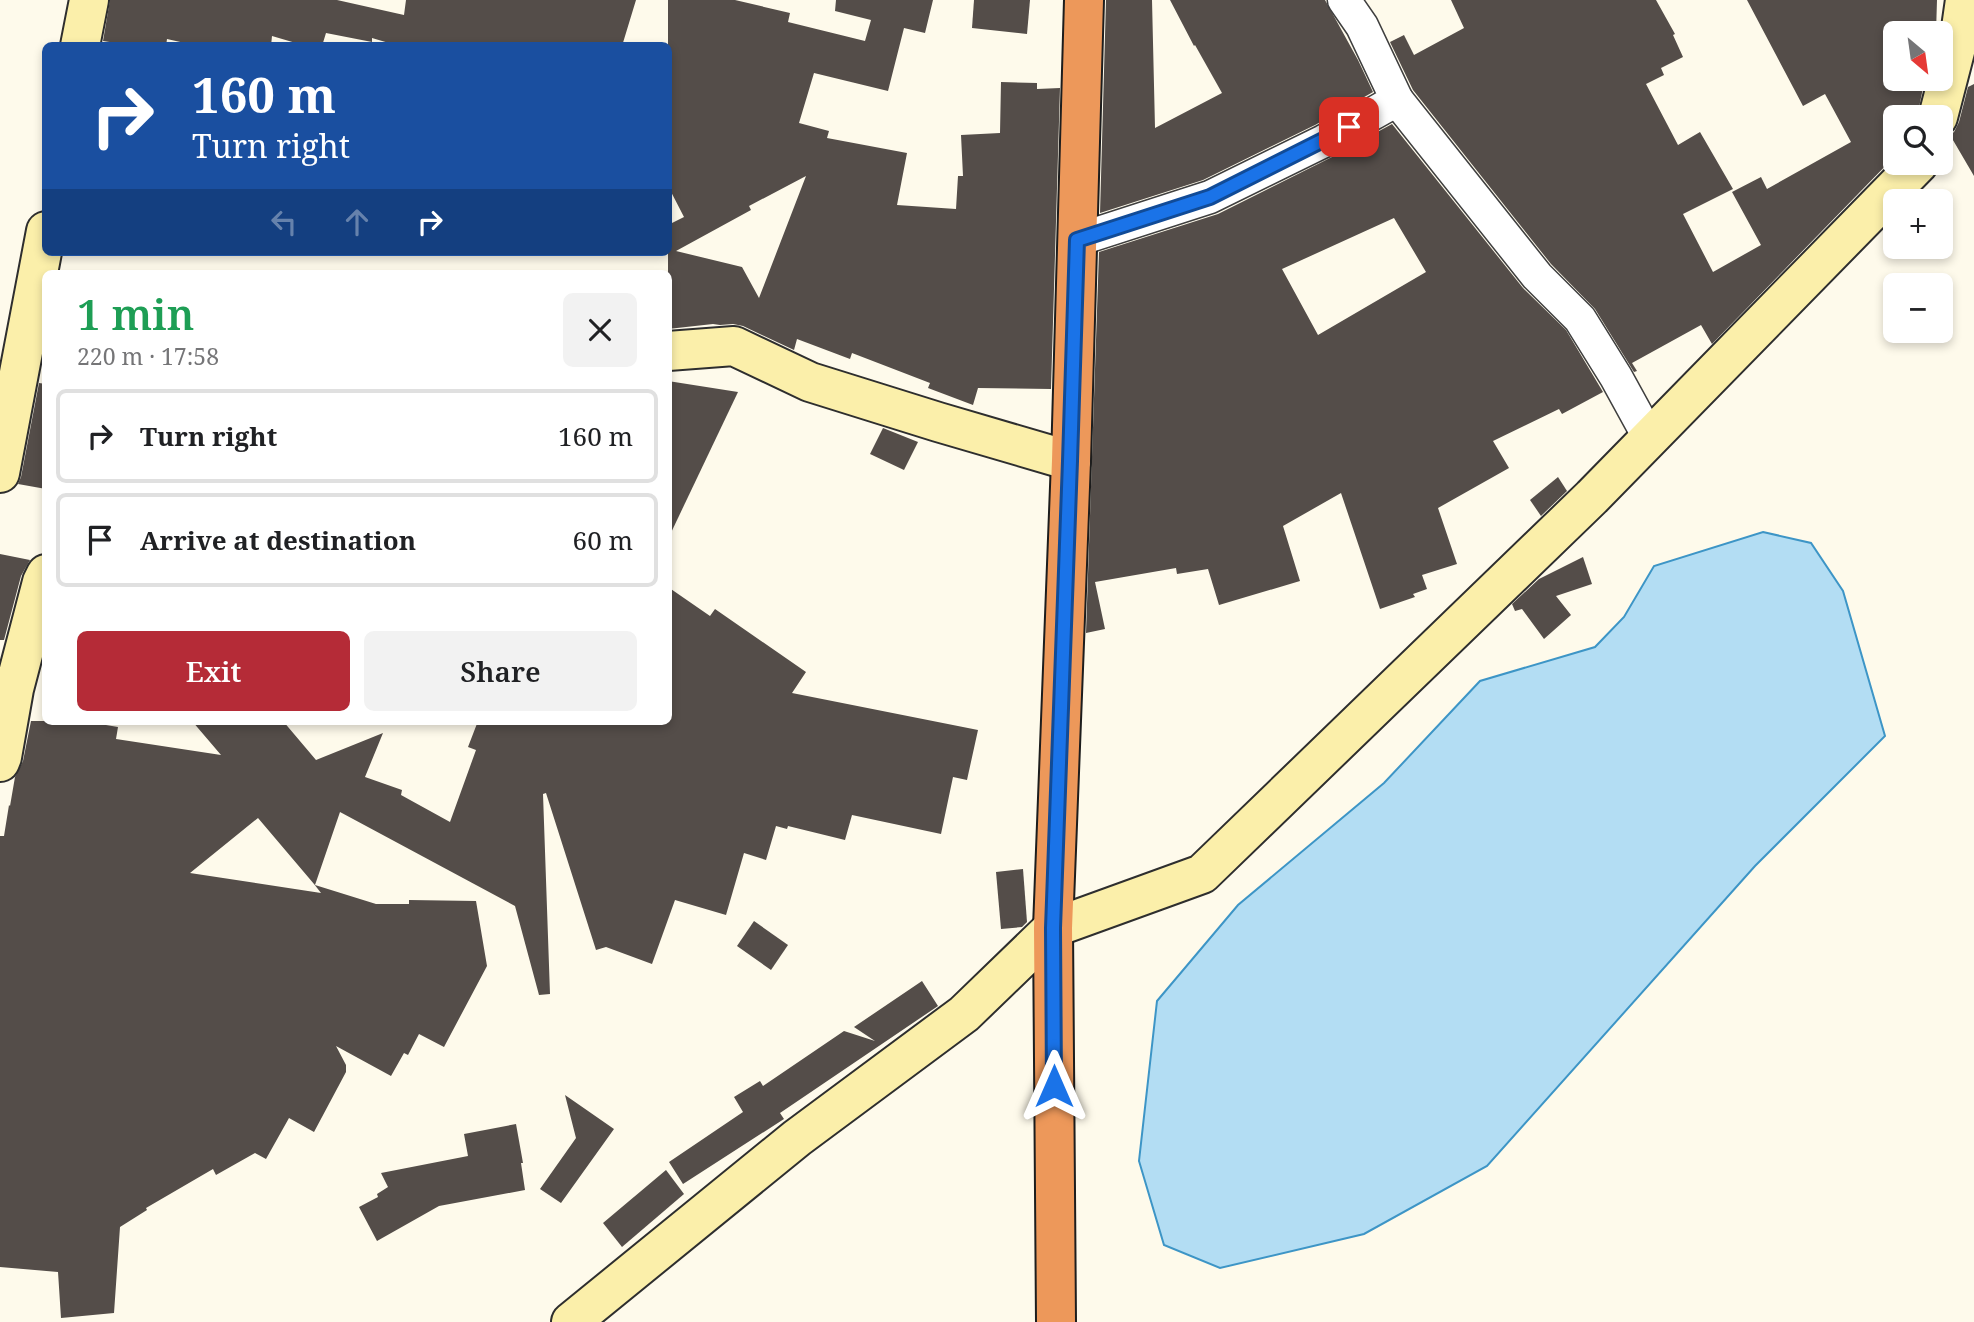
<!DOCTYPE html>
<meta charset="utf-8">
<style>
:root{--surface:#fff;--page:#f2f2f2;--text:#202124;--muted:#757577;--line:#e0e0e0;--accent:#b52b37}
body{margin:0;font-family:"Noto Serif",serif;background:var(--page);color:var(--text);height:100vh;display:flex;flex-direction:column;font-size:26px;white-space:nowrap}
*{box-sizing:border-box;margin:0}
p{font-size:23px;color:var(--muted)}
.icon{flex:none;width:38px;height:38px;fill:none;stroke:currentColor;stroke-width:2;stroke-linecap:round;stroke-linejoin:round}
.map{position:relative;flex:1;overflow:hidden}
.sheet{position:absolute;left:42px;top:270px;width:630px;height:455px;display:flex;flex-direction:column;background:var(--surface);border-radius:10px;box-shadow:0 4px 10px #0003}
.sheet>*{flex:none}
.guide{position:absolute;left:42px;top:42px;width:630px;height:214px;border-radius:10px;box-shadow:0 4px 10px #0003;background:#1a4fa0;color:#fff;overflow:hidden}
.needle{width:46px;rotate:151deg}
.tools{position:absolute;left:1883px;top:21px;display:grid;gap:14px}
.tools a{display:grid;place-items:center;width:70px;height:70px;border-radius:10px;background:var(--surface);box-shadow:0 4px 10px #0003;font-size:35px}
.pin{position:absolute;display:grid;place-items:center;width:60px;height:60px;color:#fff;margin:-30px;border-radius:14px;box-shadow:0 4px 10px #0006}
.me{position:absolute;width:77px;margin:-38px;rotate:0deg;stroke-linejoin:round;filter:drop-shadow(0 0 5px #0008)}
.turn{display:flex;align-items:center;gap:24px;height:147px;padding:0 35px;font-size:32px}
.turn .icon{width:91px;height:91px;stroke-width:2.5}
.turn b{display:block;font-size:49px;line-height:60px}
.lanes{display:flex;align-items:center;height:66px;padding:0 35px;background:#0003;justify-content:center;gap:35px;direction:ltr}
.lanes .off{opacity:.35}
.round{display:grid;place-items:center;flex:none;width:74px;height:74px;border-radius:10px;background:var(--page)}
.headline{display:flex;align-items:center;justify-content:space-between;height:119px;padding:0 35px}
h1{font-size:42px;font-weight:600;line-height:52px;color:#1e9e55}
.button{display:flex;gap:14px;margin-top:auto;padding:14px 35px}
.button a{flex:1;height:80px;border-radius:10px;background:var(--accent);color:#fff;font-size:28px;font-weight:600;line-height:80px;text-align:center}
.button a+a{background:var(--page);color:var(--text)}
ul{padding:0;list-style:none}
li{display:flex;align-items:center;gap:21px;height:94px;margin:0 14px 10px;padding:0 21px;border:4px solid var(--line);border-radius:10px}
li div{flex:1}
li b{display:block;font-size:26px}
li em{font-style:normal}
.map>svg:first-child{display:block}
.water{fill:#b3ddf3;stroke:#3d95c6;stroke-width:2}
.building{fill:#544d49;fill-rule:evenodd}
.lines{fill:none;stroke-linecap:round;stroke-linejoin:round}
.street-casing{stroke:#3f3f3f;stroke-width:35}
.secondary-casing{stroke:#2e2e2e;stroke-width:42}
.highway-casing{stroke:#1d1d1d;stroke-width:42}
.street{stroke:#fff;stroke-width:32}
.secondary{stroke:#fbefaa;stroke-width:38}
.highway{stroke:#ed985a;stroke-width:38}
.route-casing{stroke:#114b97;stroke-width:18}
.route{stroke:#1a73e8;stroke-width:12}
</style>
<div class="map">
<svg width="1974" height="1322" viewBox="0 0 1974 1322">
<rect width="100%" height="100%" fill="#fefaeb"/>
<!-- water -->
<path class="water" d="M 1763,532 L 1811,543 L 1843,591 L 1885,736 L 1755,866 L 1487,1166 L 1364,1234 L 1220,1268 L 1164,1245 L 1139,1161 L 1157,1001 L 1238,905 L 1384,783 L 1480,681 L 1595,647 L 1624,617 L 1654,566 Z"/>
<!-- building -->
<g class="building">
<path d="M 110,0 L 337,0 L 404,15 L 406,0 L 636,0 L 622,46 L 399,46 L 372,38 L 372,42 L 326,33 L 322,46 L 306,46 L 272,36 L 271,46 L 198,46 L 167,39 L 166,46 L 135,46 L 103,41 Z"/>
<path d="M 668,0 L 735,0 L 790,13 L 788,22 L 865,41 L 871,20 L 835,11 L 836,0 L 933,0 L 925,33 L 904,28 L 888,91 L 814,73 L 799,123 L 829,131 L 827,138 L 907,153 L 897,205 L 956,209 L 958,176 L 963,176 L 961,135 L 1000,133 L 1001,82 L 1037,83 L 1037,89 L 1060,88 L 1051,389 L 978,388 L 973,405 L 928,388 L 930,383 L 852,353 L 850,359 L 797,339 L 794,350 L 743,326 L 733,324 L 720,325 L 713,324 L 668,329 L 668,225 L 684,217 L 668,186 ZM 806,176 L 759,298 L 742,267 L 676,251 L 751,210 L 749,206 Z"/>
<path d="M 974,0 L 1030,0 L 1027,34 L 972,28 Z"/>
<path d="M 1106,0 L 1152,0 L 1155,128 L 1222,93 L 1195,45 L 1194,46 L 1170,0 L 1325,0 L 1358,60 L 1373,92 L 1315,125 L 1203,180 L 1100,213 Z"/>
<path d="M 1451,0 L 1656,0 L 1675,34 L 1673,35 L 1683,57 L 1661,68 L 1664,75 L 1646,84 L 1678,145 L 1700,132 L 1733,189 L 1683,214 L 1713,272 L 1761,245 L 1732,192 L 1761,177 L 1767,189 L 1851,142 L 1825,94 L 1803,106 L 1747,0 L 1937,0 L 1936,33 L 1893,33 L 1895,37 L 1895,79 L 1918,79 L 1923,88 L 1917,117 L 1895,117 L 1895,156 L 1712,344 L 1701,325 L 1632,363 L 1637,371 L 1634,372 L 1595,309 L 1551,264 L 1413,90 L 1390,42 L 1404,35 L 1414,55 L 1464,28 Z"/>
<path d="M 1974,84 L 1974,176 L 1950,135 L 1954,132 L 1959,122 L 1968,87 Z"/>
<path d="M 1392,124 L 1523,288 L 1566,330 L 1603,392 L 1562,414 L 1559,409 L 1493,441 L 1509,468 L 1438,508 L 1457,564 L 1422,575 L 1427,589 L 1413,594 L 1415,597 L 1380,609 L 1341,493 L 1283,526 L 1300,581 L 1219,605 L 1208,569 L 1177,574 L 1176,568 L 1095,582 L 1105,629 L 1086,633 L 1099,252 L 1218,214 L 1332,157 ZM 1394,218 L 1426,272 L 1318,335 L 1282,269 Z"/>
<path d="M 668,381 L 738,392 L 668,539 Z"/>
<path d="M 39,383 L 46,384 L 46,489 L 18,484 L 21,477 Z"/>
<path d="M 883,428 L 918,442 L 904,470 L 870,454 Z"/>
<path d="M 1558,477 L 1567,491 L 1541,516 L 1530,500 Z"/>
<path d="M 0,554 L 30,560 L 21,576 L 4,640 L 0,640 Z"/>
<path d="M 1583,557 L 1592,584 L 1556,596 L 1571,615 L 1544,639 L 1522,609 L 1515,611 L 1512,604 L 1539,579 Z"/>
<path d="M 668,587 L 710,616 L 715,609 L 806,672 L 792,693 L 978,730 L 967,780 L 953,777 L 941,834 L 852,815 L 845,840 L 788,826 L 787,829 L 776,826 L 766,860 L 744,853 L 726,915 L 675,900 L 652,964 L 606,947 L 596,950 L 546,793 L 543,794 L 550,994 L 539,995 L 515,906 L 340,812 L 315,885 L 376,904 L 409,904 L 409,900 L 476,901 L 487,966 L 444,1047 L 419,1034 L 408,1055 L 404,1053 L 391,1076 L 336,1046 L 346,1065 L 346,1072 L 314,1132 L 289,1118 L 266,1159 L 255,1153 L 216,1175 L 213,1169 L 146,1208 L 147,1210 L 120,1227 L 114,1313 L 61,1318 L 58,1272 L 0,1267 L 0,836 L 4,836 L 9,805 L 10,806 L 15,777 L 23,761 L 31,721 L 82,721 L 118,727 L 116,739 L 221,755 L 192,721 L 283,721 L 316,760 L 383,733 L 365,777 L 402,790 L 401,795 L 450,822 L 476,750 L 468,747 L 478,721 L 668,721 ZM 258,818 L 314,884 L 321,893 L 190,873 Z"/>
<path d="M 1023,869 L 1027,922 L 1022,927 L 1001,929 L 996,872 Z"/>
<path d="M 754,921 L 788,945 L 771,970 L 737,946 Z"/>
<path d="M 922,981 L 938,1006 L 780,1113 L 784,1119 L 683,1184 L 669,1162 L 743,1112 L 734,1097 L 760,1081 L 763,1086 L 844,1031 L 875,1041 L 854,1027 Z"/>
<path d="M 565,1095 L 614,1129 L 561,1203 L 540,1189 L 576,1138 Z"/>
<path d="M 516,1124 L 523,1163 L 521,1163 L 525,1190 L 439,1206 L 377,1241 L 359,1207 L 378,1197 L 377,1194 L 388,1187 L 381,1173 L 468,1156 L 464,1134 Z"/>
<path d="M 666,1170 L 684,1194 L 622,1247 L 603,1223 Z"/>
</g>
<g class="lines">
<defs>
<g id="street">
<path d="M 1397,100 L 1537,276 L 1580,319 L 1616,377 L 1650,439"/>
<path d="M 1077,240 L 1210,197 L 1324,141 L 1397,100 L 1362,26 L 1344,0"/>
</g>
<g id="secondary">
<path d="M 80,46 L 89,0"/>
<path d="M 1938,117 L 1961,28 L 1965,0"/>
<path d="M 668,351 L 734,346 L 810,382 L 938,422 L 1071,461"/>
<path d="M 0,473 L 46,231"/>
<path d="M 0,762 L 2,757 L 14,689 L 42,582 L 46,574"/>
<path d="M 571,1322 L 797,1138 L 964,1014 L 1053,928 L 1202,874 L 1592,497 L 1919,163"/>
</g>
<path id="highway" d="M 1056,1322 L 1053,928 L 1071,461 L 1084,0"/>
</defs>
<!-- street casing -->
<use href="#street" class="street-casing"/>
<!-- secondary casing -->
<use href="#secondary" class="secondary-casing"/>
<!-- highway casing -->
<use href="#highway" class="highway-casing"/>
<!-- street -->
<use href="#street" class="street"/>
<!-- secondary -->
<use href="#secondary" class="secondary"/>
<!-- highway -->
<use href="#highway" class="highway"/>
</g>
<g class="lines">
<defs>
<path id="route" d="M 1054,1086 L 1053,928 L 1070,461 L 1077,240 L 1210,197 L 1349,127"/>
</defs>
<!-- route casing -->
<use href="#route" class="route-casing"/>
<!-- route -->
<use href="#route" class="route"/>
</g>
</svg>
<div class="tools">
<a><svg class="needle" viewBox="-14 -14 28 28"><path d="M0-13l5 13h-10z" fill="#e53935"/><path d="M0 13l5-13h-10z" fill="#757577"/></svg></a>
<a><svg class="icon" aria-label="search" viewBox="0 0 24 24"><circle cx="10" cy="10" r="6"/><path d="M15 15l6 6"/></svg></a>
<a>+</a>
<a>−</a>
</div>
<div class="pin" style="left:1349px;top:127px;background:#d93025"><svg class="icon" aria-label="arrive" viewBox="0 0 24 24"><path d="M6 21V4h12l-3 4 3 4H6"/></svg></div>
<svg class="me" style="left:1054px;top:1086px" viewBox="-20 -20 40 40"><path d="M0-17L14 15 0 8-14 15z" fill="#1a73e8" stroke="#fff" stroke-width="4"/></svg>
<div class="guide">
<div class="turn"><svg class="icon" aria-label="right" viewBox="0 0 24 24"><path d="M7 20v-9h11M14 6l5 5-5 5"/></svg><div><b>160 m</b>Turn right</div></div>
<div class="lanes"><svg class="icon off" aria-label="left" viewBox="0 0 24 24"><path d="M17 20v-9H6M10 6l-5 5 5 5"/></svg><svg class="icon off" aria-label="ahead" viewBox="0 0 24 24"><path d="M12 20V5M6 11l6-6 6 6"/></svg><svg class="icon" aria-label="right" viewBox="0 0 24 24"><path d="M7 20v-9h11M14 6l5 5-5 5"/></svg></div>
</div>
<section class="sheet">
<div class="headline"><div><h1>1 min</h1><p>220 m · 17:58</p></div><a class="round"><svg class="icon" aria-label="close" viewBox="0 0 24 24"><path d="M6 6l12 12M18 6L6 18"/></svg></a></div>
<ul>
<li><svg class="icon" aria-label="right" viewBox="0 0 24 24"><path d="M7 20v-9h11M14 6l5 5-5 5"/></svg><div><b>Turn right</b></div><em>160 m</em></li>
<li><svg class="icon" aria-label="arrive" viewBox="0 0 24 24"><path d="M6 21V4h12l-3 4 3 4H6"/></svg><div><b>Arrive at destination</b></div><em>60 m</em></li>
</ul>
<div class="button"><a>Exit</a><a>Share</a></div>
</section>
</div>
